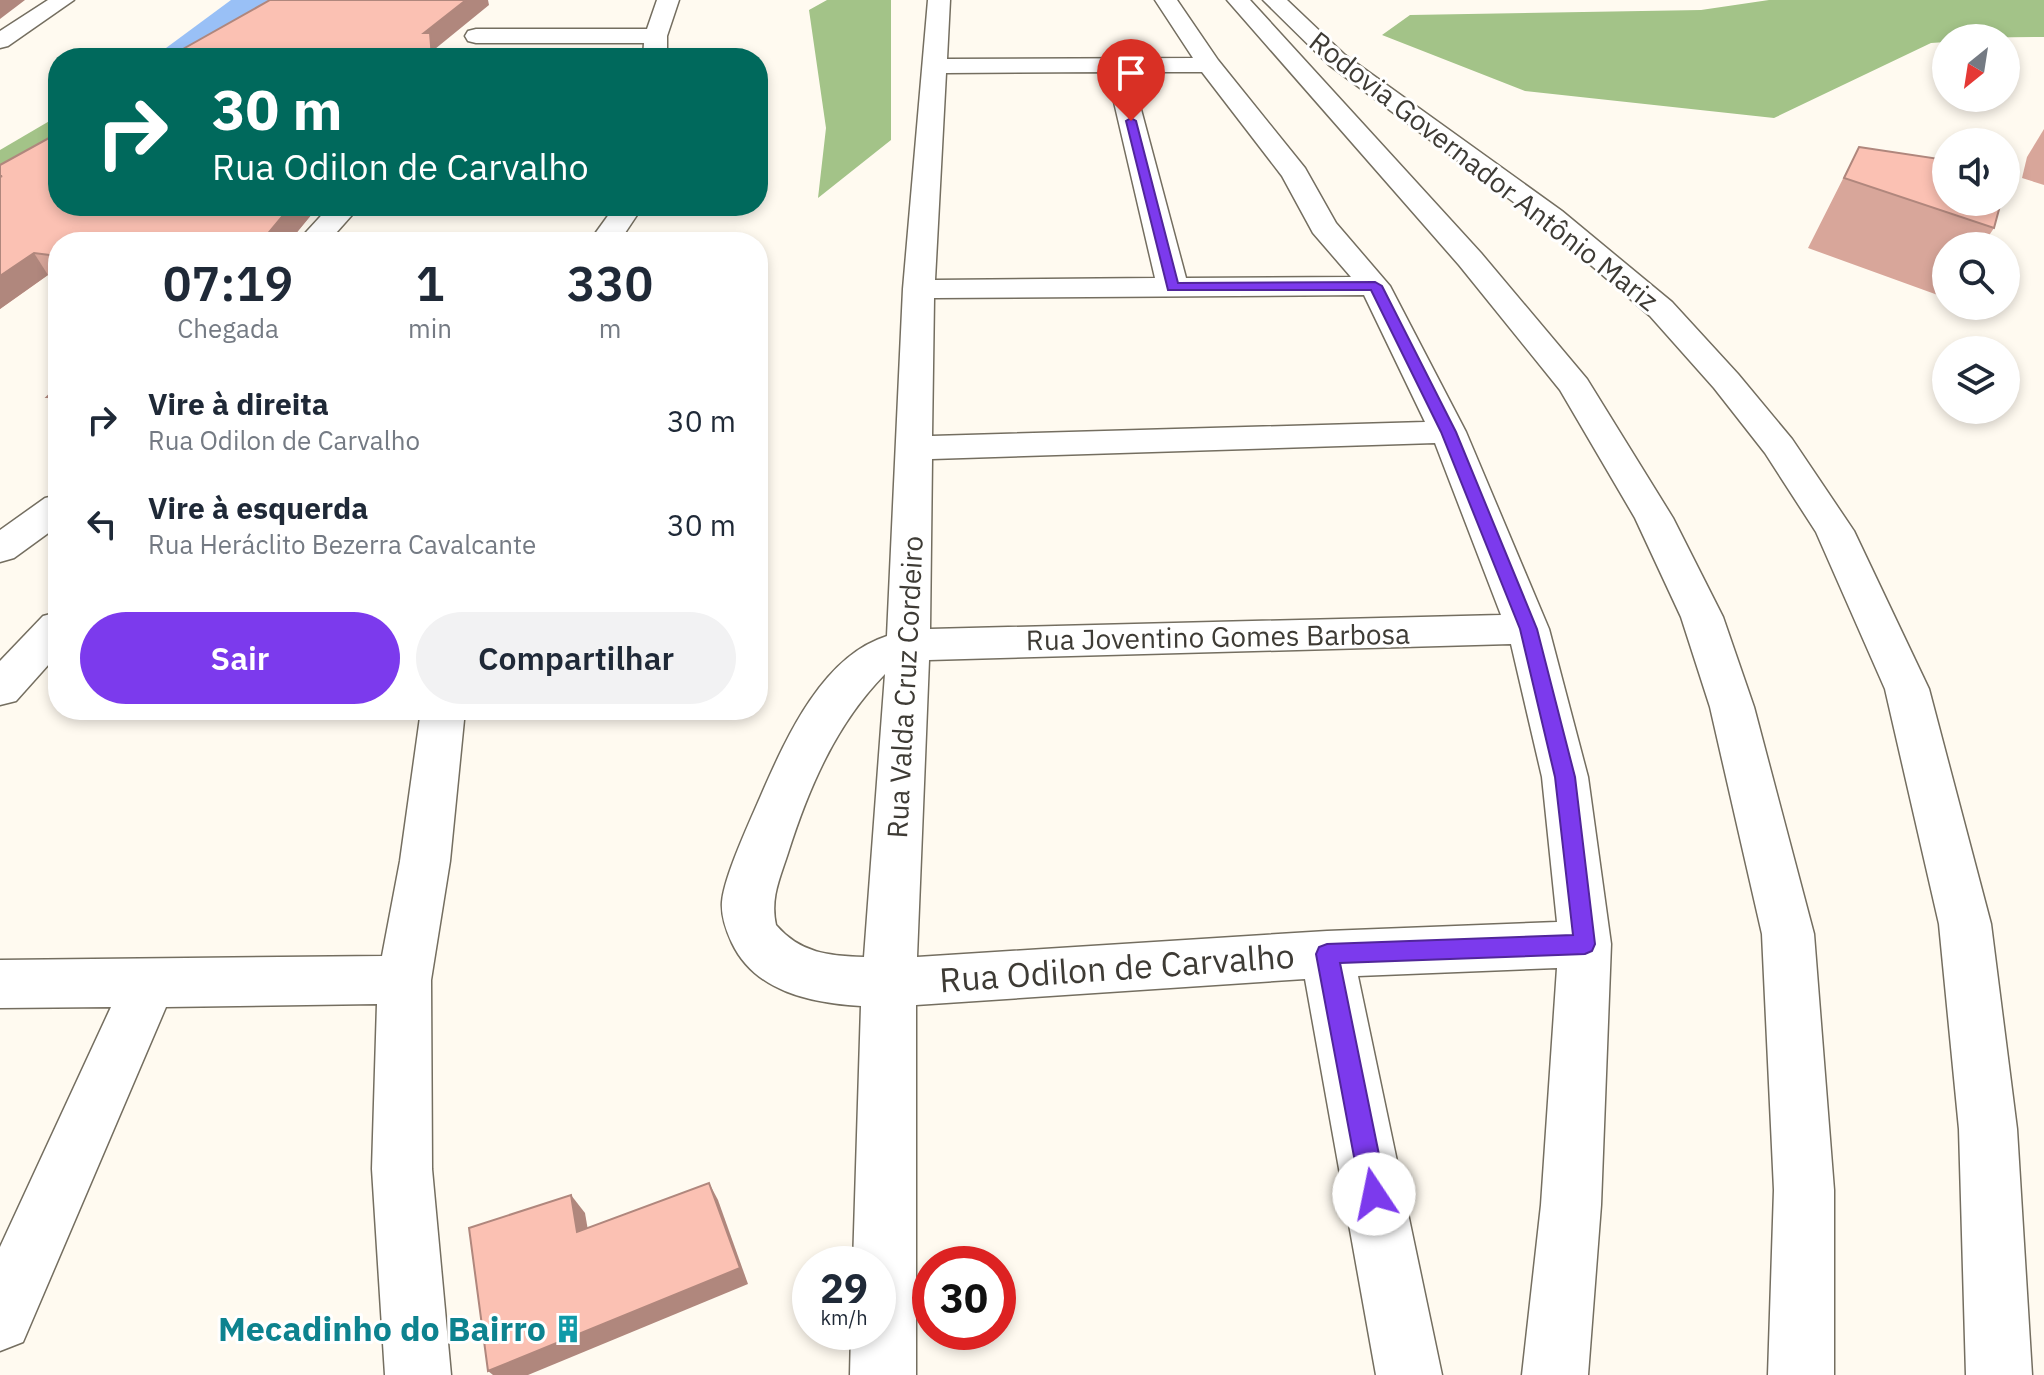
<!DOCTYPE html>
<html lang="pt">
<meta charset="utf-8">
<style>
:root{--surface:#fff;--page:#f2f2f3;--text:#1f2937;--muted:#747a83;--accent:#7c3aed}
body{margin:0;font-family:"IBM Plex Sans",sans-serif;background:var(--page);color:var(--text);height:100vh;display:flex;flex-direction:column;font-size:30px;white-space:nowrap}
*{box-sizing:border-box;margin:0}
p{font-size:26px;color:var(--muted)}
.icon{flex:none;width:44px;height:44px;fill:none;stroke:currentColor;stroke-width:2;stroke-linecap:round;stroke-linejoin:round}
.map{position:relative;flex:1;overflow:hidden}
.drawer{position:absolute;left:48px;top:232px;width:720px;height:488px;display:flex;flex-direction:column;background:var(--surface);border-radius:32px;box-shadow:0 4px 12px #0003}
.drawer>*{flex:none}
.guide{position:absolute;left:48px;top:48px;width:720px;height:168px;border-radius:32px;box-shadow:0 4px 12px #0003;background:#00695c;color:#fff;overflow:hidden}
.needle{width:52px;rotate:210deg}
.buttons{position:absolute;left:1932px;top:24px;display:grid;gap:16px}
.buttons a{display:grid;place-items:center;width:88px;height:88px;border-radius:50%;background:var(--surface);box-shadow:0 4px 12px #0003;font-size:40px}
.speed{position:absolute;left:792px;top:1246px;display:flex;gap:16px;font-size:40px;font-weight:700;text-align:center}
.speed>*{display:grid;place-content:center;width:104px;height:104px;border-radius:50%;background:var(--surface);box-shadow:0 4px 12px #0003;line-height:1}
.speed small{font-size:20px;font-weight:400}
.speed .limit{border:12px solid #d22;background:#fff;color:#111}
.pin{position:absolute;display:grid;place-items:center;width:68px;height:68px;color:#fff;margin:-82px -34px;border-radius:50% 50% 50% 0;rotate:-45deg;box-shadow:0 0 8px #0007}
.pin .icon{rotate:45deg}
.me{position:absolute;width:88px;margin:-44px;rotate:349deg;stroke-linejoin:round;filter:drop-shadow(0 0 6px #0008)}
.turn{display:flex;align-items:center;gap:28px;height:168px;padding:0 32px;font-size:36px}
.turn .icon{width:104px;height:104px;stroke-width:2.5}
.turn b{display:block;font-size:56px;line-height:68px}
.eta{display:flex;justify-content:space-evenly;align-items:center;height:136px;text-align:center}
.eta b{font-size:48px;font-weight:600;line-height:56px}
.primary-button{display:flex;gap:16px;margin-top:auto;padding:16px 32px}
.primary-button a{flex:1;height:92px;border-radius:48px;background:var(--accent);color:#fff;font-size:32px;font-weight:600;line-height:92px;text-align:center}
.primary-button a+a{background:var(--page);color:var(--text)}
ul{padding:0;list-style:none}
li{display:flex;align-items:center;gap:24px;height:104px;padding:0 32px}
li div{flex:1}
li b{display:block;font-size:30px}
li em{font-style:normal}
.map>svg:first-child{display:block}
.forest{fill:#a3c388}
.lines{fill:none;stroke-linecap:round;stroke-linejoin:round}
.river{fill:#99c0f6;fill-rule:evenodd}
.minor-casing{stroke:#746e60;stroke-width:3}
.trunk-casing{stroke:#746e60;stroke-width:3}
.minor{fill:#fff;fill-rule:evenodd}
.trunk{fill:#fff;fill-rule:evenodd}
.wall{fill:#d8a69a}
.shaded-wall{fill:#b0877d}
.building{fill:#fbc1b3;stroke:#b0877d;stroke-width:2}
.route{fill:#7c3aed;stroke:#51269a;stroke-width:2}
.labels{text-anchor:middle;stroke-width:6;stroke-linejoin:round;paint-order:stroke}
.street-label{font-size:28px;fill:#3e3b35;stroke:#fff}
.near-street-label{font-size:34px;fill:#3e3b35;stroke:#fff}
.near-culture-label{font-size:34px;font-weight:bold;fill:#0d838f;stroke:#fff;text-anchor:end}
</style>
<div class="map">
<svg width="2044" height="1375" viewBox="0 0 2044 1375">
<rect width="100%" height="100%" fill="#fffaf0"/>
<!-- forest -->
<g class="forest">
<path d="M 242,0 L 303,0 L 216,58 L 149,58 C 171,46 192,41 214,30 L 203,24 L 211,18 L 221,18 Z"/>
<path d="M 827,0 L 891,0 L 891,140 L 818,198 L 826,128 L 809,10 Z"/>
<path d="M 1769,0 L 2044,0 L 2044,37 L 1946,38 L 1946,42 L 1931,43 L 1774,118 L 1525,91 L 1382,35 L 1410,15 L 1701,10 Z"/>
<path d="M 58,116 L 58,154 L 0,193 L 0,150 Z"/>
</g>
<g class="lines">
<!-- river -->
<path class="river" d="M 231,0 L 281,0 L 274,9 L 212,58 L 160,58 L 166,48 Z"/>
<defs>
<g id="minor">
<path d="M 48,0 L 74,0 L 8,46 L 0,48 L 0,31 Z"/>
<path d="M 657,0 L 679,0 L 667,36 L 667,58 L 643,58 L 644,43 L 476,43 L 468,41 L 465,36 L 468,31 L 476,29 L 647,29 Z"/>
<path d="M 928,0 L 950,0 L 947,59 L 1193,58 L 1155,0 L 1177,0 L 1218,60 L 1305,168 L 1336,223 L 1390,286 L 1466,432 L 1549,629 L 1588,777 L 1611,944 L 1601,1205 L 1588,1375 L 1522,1375 L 1541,1205 L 1557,968 L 1358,976 L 1442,1375 L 1376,1375 L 1305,979 L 916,1005 L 916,1375 L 850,1375 L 851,1332 L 878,1332 L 878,1264 L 853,1264 L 861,1006 C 812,1003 755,992 732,943 C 726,930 721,916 722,902 C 724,876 751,819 762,793 C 787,736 823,656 887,636 L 903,289 ZM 1107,72 L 1155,278 L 935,280 L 946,73 ZM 1131,72 L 1202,72 L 1282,176 L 1313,233 L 1351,277 L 1186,278 ZM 1364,295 L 1425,422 L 932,436 L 934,298 ZM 1435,443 L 1501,615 L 930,629 L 932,459 ZM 1511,644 L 1542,777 L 1557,922 L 1327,931 L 917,957 L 929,660 ZM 885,674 L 864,957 C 829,956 800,953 776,925 C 770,898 780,878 788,853 C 809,787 836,724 885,674 Z"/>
<path d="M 330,206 L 360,206 L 328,242 L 297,242 Z"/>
<path d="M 615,206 L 643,206 L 619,242 L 589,242 Z"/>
<path d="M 58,495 L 58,526 L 14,558 L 0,562 L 0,530 L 45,498 Z"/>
<path d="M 58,612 L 58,654 L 16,701 L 0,705 L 0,661 L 43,616 Z"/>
<path d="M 421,710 L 465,710 L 450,861 L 431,980 L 432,1169 L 451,1375 L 385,1375 L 372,1169 L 377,1004 L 166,1007 L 23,1342 L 0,1351 L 0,1247 L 111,1007 L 0,1008 L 0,960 L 382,956 L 400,861 Z"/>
</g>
<g id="trunk">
<path d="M 1227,0 L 1250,0 L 1481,253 L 1587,379 L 1673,518 L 1723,617 L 1754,707 L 1814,934 L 1834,1190 L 1834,1375 L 1768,1375 L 1774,1190 L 1762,934 L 1710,707 L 1681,617 L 1635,518 L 1560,390 L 1459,265 Z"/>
<path d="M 1263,0 L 1287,0 L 1345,55 L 1562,211 L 1672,302 L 1738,374 L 1792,439 L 1854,531 L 1929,689 L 1991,924 L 2017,1129 L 2032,1375 L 1966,1375 L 1959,1129 L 1939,924 L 1885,689 L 1816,532 L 1765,453 L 1714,388 L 1650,316 L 1542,223 L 1329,65 Z"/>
</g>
</defs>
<!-- minor casing -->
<use href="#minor" class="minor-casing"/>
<!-- trunk casing -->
<use href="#trunk" class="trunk-casing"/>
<!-- minor -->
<use href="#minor" class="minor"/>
<!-- trunk -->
<use href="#trunk" class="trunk"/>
</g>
<!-- wall -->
<g class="wall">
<path d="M 2044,129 L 2044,185 L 2022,178 L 2027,157 Z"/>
<path d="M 1859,147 L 1994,228 L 1982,246 L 1946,246 L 1946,298 L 1808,248 Z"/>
<path d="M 0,165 L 312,214 L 289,242 L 58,242 L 58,276 L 48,275 L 0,309 Z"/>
<path d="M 58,386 L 58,413 L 47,397 Z"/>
</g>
<!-- shaded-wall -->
<g class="shaded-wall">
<path d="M 0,0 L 25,0 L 0,19 Z"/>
<path d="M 466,0 L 488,0 L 489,5 L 435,49 L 437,58 L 432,58 L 424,33 Z"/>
<path d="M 291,206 L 323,206 L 312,214 L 289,242 L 261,242 Z"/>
<path d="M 34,253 L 48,275 L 0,309 L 0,276 Z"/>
<path d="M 709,1183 L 718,1200 L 748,1284 L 528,1375 L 493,1375 L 488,1371 Z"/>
<path d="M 571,1195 L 585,1213 L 591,1248 L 577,1232 Z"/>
</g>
<!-- building -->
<g class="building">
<path d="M 270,0 L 466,0 L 424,33 L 430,33 L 432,58 L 173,58 L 183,49 Z"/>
<path d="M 58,133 L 58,206 L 291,206 L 261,242 L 58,242 L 58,256 L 34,253 L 0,276 L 0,177 L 2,176 L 0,176 L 0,165 Z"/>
<path d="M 1859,147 L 1946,160 L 1946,202 L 2001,202 L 1994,228 L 1844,178 Z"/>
<path d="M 2006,170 L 2010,170 L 2006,185 Z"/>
<path d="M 58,386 L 58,397 L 47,397 Z"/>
<path d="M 709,1183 L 740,1268 L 488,1371 L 469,1228 L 571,1195 L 577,1232 Z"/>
</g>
<!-- route -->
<path class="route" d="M 1131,118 L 1136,121 L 1178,283 L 1375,282 L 1382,286 L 1456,432 L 1537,629 L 1575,777 L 1595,944 L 1592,951 L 1585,954 L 1340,963 L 1387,1194 L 1383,1203 L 1374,1207 L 1365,1203 L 1361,1194 L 1316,954 L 1319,947 L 1327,944 L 1573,935 L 1555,777 L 1520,629 L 1441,432 L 1371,290 L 1168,290 L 1126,121 Z"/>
<!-- icons -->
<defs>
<symbol id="building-bare" viewBox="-9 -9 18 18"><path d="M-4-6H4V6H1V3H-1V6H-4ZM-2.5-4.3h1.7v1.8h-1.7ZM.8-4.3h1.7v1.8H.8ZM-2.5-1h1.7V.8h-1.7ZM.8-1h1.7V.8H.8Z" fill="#0f9aa8" stroke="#fff" stroke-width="2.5" paint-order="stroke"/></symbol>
</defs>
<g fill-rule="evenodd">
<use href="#building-bare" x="548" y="1309" width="40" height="40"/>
</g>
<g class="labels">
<!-- street labels -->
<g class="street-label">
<text transform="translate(1484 171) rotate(38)" y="10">Rodovia Governador Antônio Mariz</text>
<text transform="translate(1218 637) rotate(-1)" y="10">Rua Joventino Gomes Barbosa</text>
<text transform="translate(905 687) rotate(-87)" y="10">Rua Valda Cruz Cordeiro</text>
</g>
<!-- near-street labels -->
<g class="near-street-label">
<text transform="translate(1117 968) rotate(-4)" y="12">Rua Odilon de Carvalho</text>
</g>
<!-- near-culture labels -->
<g class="near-culture-label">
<text x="546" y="1341">Mecadinho do Bairro</text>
</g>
</g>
</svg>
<div class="buttons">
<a><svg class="needle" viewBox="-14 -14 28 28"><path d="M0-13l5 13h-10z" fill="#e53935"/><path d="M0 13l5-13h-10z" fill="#747a83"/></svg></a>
<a><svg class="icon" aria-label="sound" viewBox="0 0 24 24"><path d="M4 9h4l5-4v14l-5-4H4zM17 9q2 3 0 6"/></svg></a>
<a><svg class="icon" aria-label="search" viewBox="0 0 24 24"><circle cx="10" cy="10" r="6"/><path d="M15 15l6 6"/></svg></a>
<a><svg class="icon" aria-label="layers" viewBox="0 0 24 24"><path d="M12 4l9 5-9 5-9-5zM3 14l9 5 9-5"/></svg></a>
</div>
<div class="speed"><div>29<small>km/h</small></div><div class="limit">30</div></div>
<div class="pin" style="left:1131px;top:121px;background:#d93025"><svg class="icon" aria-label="arrive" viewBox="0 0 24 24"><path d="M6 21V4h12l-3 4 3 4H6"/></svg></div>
<svg class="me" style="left:1374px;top:1194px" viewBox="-20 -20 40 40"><circle r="19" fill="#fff"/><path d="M0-13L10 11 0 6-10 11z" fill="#7c3aed"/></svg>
<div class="guide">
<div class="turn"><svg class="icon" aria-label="right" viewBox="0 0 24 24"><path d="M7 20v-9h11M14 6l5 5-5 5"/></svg><div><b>30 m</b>Rua Odilon de Carvalho</div></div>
</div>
<section class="drawer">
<div class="eta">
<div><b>07:19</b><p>Chegada</p></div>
<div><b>1</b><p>min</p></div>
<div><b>330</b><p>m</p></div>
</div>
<ul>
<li><svg class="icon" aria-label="right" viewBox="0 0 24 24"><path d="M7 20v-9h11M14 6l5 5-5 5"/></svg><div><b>Vire à direita</b><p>Rua Odilon de Carvalho</p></div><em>30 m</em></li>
<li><svg class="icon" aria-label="left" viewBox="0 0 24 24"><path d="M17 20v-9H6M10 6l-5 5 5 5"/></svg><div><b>Vire à esquerda</b><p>Rua Heráclito Bezerra Cavalcante</p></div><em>30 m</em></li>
</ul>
<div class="primary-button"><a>Sair</a><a>Compartilhar</a></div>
</section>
</div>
